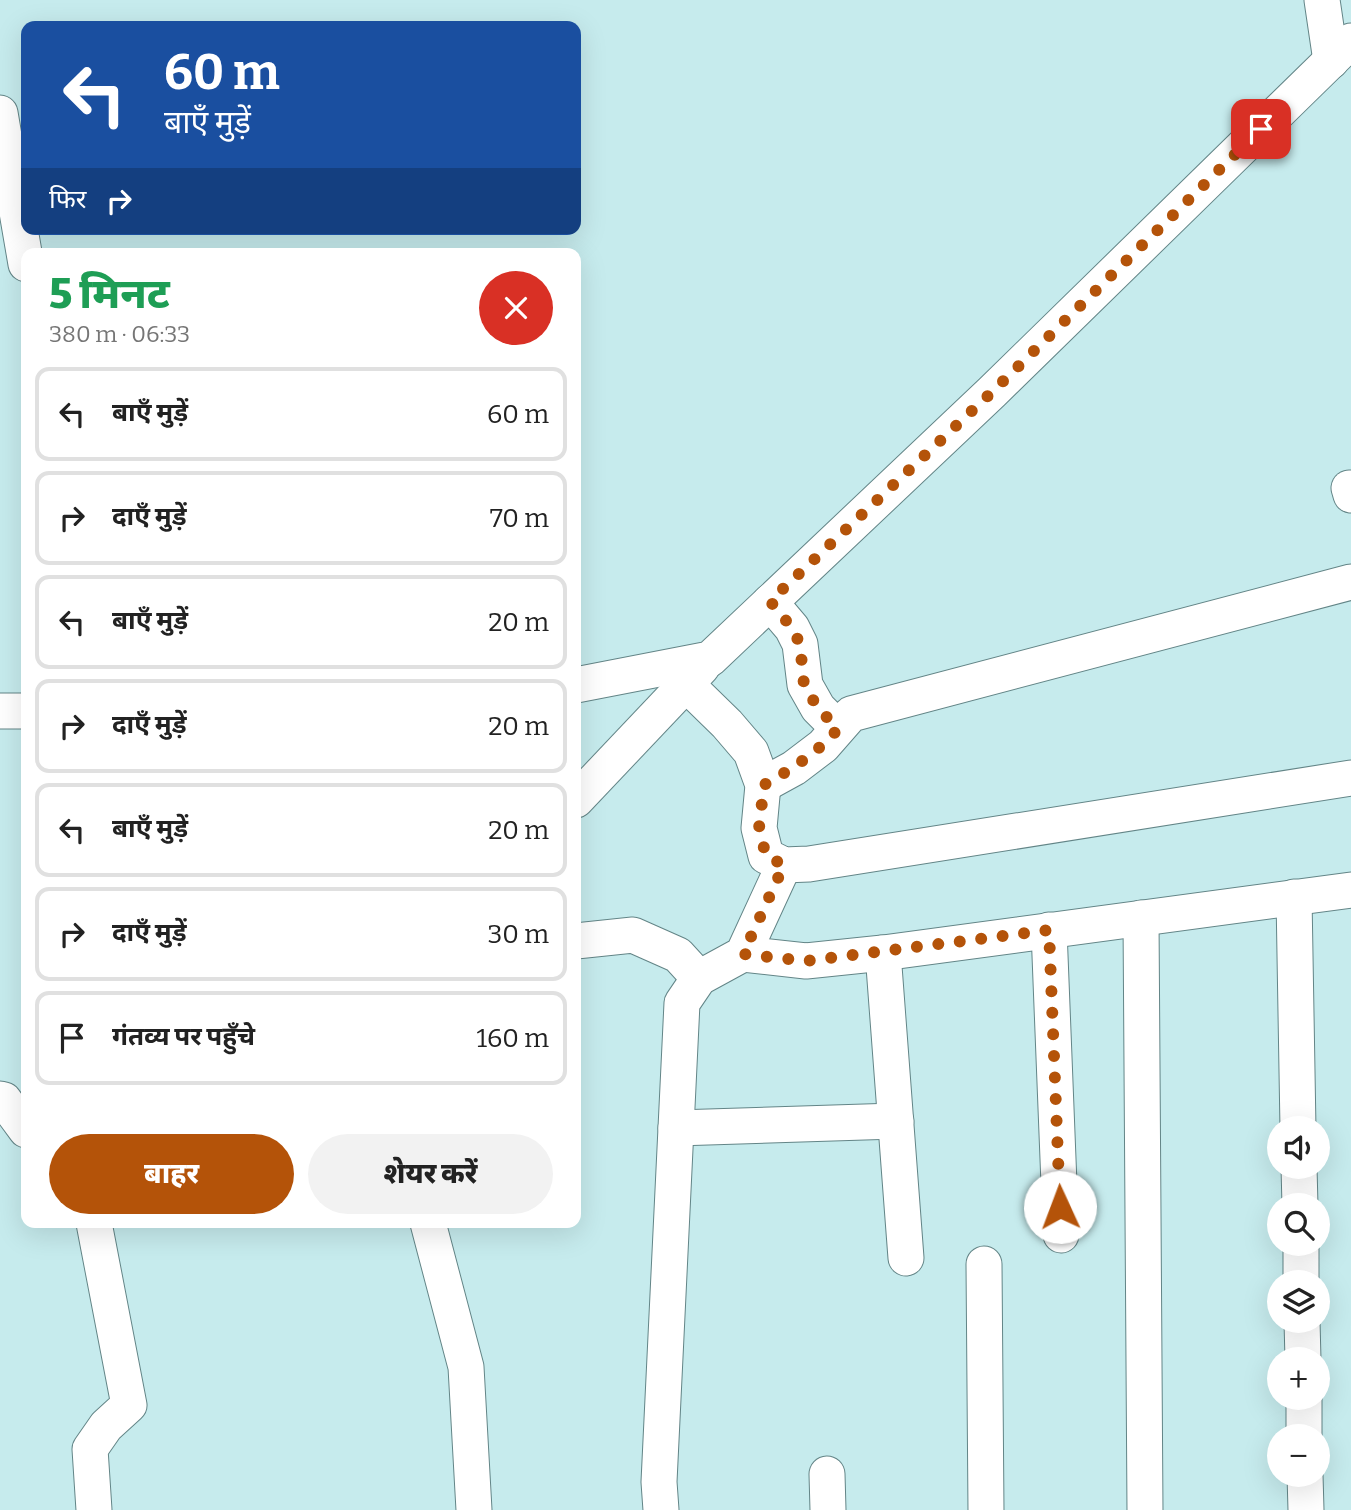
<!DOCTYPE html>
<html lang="hi">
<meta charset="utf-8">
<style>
:root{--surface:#fff;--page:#f2f2f2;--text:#222;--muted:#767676;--line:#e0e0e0;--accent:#b45309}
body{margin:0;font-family:Bitter,"Noto Sans Devanagari",serif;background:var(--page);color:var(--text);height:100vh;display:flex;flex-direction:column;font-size:26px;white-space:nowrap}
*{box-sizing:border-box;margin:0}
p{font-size:23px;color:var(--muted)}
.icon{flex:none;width:38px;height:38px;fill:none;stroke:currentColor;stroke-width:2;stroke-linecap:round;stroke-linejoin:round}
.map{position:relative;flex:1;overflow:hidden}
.side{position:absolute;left:21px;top:248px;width:560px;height:980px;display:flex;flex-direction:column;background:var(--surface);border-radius:14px;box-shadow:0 7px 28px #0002}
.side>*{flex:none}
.hud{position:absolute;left:21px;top:21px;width:560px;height:214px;border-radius:14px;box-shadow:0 7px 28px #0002;background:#1a4fa0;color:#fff;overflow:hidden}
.tools{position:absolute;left:1267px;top:1116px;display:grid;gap:14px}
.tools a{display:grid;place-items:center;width:63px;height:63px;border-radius:50%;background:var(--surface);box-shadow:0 7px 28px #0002;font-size:35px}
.pin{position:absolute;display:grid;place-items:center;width:60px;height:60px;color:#fff;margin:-30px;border-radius:14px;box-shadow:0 4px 10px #0006}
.me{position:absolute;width:77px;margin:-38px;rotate:358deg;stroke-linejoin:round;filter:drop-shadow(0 0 5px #0008)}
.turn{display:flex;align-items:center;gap:24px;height:147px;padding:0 28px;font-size:32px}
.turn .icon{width:91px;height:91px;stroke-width:2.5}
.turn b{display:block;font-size:49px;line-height:60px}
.then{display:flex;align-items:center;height:66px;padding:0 28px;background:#0003;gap:14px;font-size:26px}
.round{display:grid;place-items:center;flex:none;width:74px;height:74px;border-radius:37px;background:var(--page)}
.headline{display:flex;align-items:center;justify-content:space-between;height:119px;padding:0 28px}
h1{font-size:42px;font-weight:800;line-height:52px;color:#1e9e55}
.cta{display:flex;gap:14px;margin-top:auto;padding:14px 28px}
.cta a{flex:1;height:80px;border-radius:42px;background:var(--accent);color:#fff;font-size:28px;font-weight:800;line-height:80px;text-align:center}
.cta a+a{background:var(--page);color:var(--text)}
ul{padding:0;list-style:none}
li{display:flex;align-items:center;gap:21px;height:94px;margin:0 14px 10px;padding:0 14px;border:4px solid var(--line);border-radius:14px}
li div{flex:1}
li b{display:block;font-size:26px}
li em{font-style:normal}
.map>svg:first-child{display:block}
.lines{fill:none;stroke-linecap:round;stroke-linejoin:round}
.minor-casing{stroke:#638587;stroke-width:37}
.minor{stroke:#fff;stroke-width:35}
.route{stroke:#b45309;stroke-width:12;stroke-dasharray:0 21.6}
</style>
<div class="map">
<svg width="1351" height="1510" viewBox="0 0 1351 1510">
<rect width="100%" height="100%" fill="#c6ebed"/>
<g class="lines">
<defs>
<g id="minor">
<path d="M 1322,0 L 1331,61"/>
<path d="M 0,113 L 26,264"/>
<path d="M 1349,488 L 1351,495"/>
<path d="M 770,602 L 792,628 L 800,644 L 805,685 L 818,708 L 838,728"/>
<path d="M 686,684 L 727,724 L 751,752 L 763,785 L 759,828 L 766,856 L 784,865 L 809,864 L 1351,778"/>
<path d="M 576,685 L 710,659 L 992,392 L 1351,41"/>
<path d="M 0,711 L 26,711"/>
<path d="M 763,785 L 794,768 L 823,746 L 851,714 L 1351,582"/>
<path d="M 576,800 L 702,667"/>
<path d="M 1294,897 L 1298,1129"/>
<path d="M 1141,918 L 1145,1510"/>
<path d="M 1049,930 L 1061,1235"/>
<path d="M 576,941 L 633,935 L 678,955 L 699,978"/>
<path d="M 883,953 L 906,1258"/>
<path d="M 743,954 L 806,961 L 883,953 L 1351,890"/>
<path d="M 0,1099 L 4,1100 L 26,1130"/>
<path d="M 676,1128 L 896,1121"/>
<path d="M 1299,1167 L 1300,1206"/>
<path d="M 428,1223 L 466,1367 L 474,1510"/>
<path d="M 1301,1244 L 1301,1283"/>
<path d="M 984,1264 L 986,1510"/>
<path d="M 1302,1321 L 1303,1360"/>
<path d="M 1304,1398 L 1304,1437"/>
<path d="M 827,1474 L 828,1510"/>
<path d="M 1305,1475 L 1306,1510"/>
<path d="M 94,1510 L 90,1449 L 106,1426 L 129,1405 L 94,1223"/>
<path d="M 661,1510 L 659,1482 L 682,1003 L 699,978 L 743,954 L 784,865"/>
</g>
</defs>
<!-- minor casing -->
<use href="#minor" class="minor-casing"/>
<!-- minor -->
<use href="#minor" class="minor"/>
</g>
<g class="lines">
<!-- route -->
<path class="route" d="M 1060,1207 L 1049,930 L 806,961 L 743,954 L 784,865 L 766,856 L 759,828 L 764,785 C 792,769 817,753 838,729 L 818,708 L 804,685 L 800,644 L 792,628 L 770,601 L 992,392 L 1261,129"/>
</g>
</svg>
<div class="tools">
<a><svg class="icon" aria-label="sound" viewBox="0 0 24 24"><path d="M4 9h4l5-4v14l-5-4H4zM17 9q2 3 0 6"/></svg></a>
<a><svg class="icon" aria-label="search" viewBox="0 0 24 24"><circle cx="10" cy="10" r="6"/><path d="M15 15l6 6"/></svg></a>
<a><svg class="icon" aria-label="layers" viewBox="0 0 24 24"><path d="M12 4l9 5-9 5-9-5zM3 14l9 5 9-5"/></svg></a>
<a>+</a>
<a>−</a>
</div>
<div class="pin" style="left:1261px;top:129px;background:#d93025"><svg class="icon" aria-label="arrive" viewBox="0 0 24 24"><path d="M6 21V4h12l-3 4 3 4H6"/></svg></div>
<svg class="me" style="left:1060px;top:1207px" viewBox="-20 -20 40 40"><circle r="19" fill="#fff"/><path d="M0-13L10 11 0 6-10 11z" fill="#b45309"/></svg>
<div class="hud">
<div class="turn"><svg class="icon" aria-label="left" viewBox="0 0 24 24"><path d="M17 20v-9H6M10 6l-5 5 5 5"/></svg><div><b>60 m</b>बाएँ मुड़ें</div></div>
<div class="then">फिर<svg class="icon" aria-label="right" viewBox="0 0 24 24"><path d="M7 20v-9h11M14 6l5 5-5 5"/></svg></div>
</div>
<section class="side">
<div class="headline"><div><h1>5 मिनट</h1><p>380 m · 06:33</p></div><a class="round" style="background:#d93025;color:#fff"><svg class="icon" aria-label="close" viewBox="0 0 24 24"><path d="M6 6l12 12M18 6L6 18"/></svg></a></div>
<ul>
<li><svg class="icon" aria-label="left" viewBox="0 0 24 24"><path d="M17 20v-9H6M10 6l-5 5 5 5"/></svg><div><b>बाएँ मुड़ें</b></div><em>60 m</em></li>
<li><svg class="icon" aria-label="right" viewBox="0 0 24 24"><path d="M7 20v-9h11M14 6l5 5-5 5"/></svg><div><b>दाएँ मुड़ें</b></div><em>70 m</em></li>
<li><svg class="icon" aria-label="left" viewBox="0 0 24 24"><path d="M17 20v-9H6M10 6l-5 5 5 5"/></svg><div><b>बाएँ मुड़ें</b></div><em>20 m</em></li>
<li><svg class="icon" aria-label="right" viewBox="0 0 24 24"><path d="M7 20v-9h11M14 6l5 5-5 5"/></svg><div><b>दाएँ मुड़ें</b></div><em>20 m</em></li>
<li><svg class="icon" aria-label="left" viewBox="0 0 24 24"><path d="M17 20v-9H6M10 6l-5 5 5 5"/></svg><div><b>बाएँ मुड़ें</b></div><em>20 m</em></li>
<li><svg class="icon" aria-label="right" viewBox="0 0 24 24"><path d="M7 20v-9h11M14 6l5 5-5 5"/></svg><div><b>दाएँ मुड़ें</b></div><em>30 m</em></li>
<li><svg class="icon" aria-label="arrive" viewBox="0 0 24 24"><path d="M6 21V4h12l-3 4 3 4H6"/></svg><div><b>गंतव्य पर पहुँचे</b></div><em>160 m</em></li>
</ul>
<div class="cta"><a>बाहर</a><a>शेयर करें</a></div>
</section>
</div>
